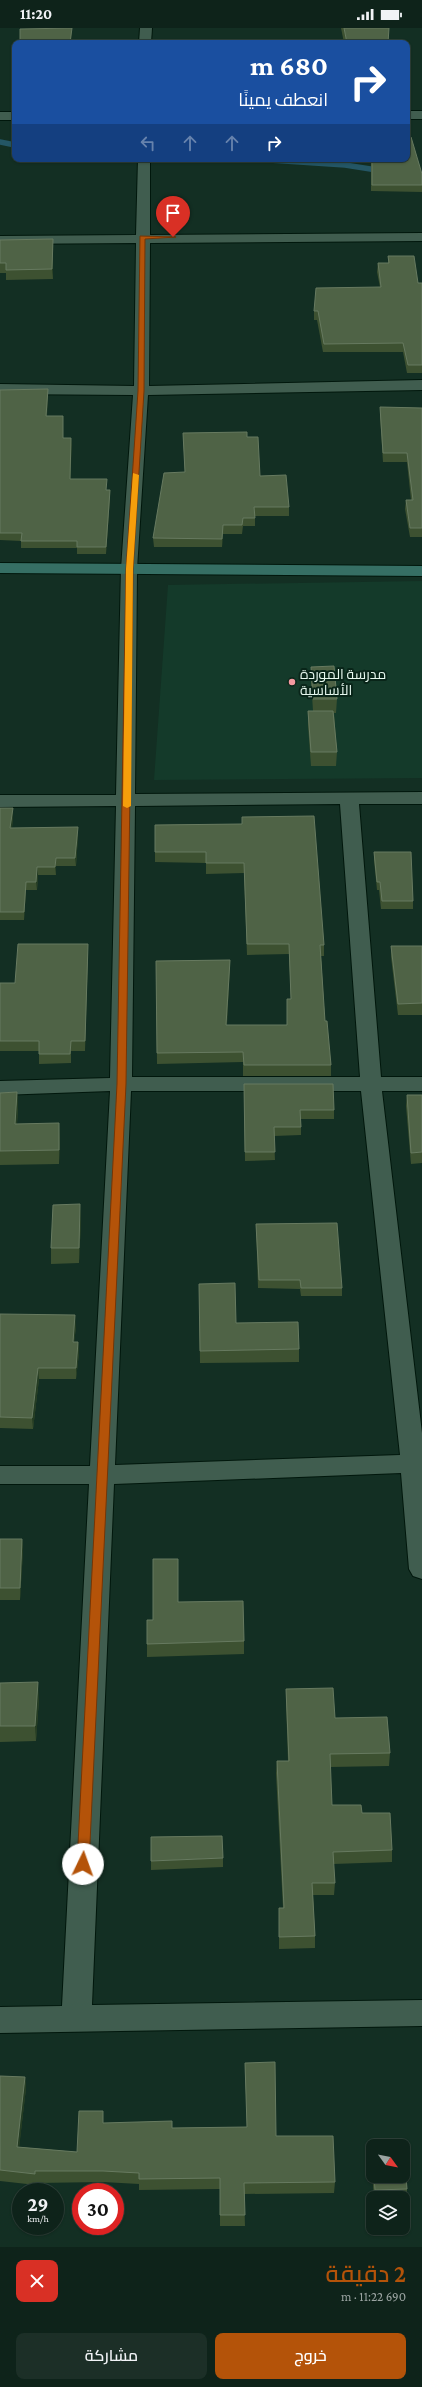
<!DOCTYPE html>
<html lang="ar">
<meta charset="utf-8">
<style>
:root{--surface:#0e231a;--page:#1c2f27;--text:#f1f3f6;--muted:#9ba4a2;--line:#2e4039;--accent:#b45309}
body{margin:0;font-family:"Crimson Pro",Cairo,serif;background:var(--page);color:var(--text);direction:rtl;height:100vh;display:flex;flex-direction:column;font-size:15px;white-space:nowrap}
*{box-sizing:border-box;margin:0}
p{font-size:13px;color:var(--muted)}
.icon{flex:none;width:22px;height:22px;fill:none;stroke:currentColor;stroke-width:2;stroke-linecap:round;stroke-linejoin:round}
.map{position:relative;height:2219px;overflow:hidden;direction:ltr}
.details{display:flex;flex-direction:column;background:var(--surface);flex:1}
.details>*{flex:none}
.guide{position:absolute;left:12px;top:12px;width:398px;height:122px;border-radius:8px;box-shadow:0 1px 3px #0004,0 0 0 1px var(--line);direction:rtl;background:#1a4fa0;color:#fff;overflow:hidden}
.needle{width:26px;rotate:123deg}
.tools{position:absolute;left:366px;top:2111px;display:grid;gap:8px}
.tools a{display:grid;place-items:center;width:44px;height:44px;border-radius:8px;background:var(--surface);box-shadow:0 1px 3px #0004,0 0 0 1px var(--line);font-size:20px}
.speed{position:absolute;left:12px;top:2155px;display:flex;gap:8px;font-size:20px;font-weight:700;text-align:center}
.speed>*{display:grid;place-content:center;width:52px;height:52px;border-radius:50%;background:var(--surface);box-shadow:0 1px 3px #0004,0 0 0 1px var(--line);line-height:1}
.speed small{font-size:10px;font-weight:400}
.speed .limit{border:6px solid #d22;background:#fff;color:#111}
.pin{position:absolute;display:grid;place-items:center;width:34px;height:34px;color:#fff;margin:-41px -17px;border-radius:50% 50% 50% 0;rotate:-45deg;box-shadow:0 0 4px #0007}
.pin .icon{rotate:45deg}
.me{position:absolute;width:44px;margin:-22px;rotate:3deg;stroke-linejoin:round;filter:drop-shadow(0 0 3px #0008)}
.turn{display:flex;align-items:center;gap:14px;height:84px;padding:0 16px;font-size:18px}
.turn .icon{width:52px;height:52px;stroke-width:2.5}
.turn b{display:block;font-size:28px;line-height:34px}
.lanes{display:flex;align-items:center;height:38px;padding:0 16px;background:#0003;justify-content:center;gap:20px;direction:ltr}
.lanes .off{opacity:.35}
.round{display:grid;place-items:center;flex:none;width:42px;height:42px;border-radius:8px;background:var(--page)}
.headline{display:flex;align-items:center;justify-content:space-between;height:68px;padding:0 16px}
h1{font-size:24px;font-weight:600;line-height:30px;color:var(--accent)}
.button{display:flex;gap:8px;margin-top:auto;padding:8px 16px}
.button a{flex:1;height:46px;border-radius:8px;background:var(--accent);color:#fff;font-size:16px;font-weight:600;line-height:46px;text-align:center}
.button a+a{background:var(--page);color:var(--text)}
.status{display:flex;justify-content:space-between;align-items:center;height:28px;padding:0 20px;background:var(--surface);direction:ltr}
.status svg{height:11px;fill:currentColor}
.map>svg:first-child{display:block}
.built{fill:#143a2a}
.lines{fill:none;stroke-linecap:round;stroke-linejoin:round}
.stream{stroke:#245665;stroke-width:5.5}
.minor-casing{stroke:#00170c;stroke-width:2}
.secondary-casing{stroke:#00170c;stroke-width:2}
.minor{fill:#405d4f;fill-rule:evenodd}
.secondary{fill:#366f64;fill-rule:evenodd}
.wall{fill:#3d5131}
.shaded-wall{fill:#243c23}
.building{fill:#4f6346;stroke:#677a60}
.route{fill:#b45309;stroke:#753606}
.slow{fill:#f59e0b}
.poi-dot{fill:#f49aa0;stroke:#092519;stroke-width:1.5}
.labels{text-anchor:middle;stroke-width:4;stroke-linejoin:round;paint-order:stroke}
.poi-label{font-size:14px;fill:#e8f9f0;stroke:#092519;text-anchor:start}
</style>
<div class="status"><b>11:20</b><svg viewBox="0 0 49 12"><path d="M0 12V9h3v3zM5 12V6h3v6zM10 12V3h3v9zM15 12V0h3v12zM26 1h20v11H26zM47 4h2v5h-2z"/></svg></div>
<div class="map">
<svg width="422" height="2219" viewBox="0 0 422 2219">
<rect width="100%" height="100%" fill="#132f23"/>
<!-- built -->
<path class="built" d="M 422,553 L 422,750 L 154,752 L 168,557 Z"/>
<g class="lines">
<!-- stream -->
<g class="stream">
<path d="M 0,114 L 15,117"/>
<path d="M 254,131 L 345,137 L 383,143"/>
</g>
<defs>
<g id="minor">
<path d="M 140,0 L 152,0 L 151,15 L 139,15 Z"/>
<rect x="407" y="83" width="15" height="8"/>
<rect x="0" y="84" width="15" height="8"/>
<path d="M 138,131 L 150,131 L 150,207 L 422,205 L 422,213 L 150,215 L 149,358 L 422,352 L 422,362 L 148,367 L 137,541 L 135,766 L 422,764 L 422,776 L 359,776 L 381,1049 L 422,1049 L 422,1063 L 382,1063 L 422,1405 L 422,1551 L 413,1548 L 409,1541 L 401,1445 L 114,1456 L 92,1977 L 422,1972 L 422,1998 L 0,2005 L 0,1979 L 62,1978 L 89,1456 L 0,1456 L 0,1438 L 90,1438 L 110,1063 L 0,1067 L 0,1053 L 110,1050 L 116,778 L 0,779 L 0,767 L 116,767 L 121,541 L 133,367 L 0,366 L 0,356 L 134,358 L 136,215 L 0,216 L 0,208 L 136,207 ZM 340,776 L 360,1049 L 132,1049 L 135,778 ZM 131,1063 L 361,1063 L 400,1427 L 115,1437 Z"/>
</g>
<path id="secondary" d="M 0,535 L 422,538 L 422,548 L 0,545 Z"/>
</defs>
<!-- minor casing -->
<use href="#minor" class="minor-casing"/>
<!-- secondary casing -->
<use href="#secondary" class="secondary-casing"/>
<!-- minor -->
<use href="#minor" class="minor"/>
<!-- secondary -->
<use href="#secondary" class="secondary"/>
</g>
<!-- wall -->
<g class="wall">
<path d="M 341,0 L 389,0 L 388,15 L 344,15 Z"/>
<path d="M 371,131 L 422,146 L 422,164 L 371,163 Z"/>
<path d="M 53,211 L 53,251 L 6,252 L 6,245 L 0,245 L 0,212 Z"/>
<path d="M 388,228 L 418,255 L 422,255 L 422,345 L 407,345 L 403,324 L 323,324 L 317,292 L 314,292 L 314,283 L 380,259 L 377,244 L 378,235 L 388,235 Z"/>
<path d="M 48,361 L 47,388 L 63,410 L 71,410 L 70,451 L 107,462 L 110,462 L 110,470 L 106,526 L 77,526 L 77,520 L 21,520 L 21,513 L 0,512 L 0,362 Z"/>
<path d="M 380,379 L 422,380 L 422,509 L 410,509 L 405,481 L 406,472 L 411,472 L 407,434 L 383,434 L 380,388 Z"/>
<path d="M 183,405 L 247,409 L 260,448 L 289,479 L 289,488 L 255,488 L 255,498 L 243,498 L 242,506 L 223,506 L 222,519 L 154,519 L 153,510 L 185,444 Z"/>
<path d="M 311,639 L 337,671 L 336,685 L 334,685 L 337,724 L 336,738 L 311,738 L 308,697 L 308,683 L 313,683 L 311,652 Z"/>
<path d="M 0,780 L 13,780 L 13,788 L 12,800 L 78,807 L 76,838 L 56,838 L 56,847 L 38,847 L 37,862 L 26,862 L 24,892 L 0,892 Z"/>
<path d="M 242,789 L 324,917 L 324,928 L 321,928 L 325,993 L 331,1037 L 331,1048 L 243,1048 L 243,1034 L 157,1036 L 156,933 L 230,932 L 227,997 L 287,997 L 291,971 L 289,926 L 247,927 L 244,845 L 206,846 L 206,835 L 155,834 L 155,797 L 242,796 Z"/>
<path d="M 374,824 L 413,873 L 413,881 L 381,881 L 379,862 L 377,862 L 374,832 Z"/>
<path d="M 391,918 L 422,918 L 422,987 L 398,987 L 391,929 Z"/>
<path d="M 88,926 L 85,1023 L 71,1023 L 71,1035 L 39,1036 L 39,1023 L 0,1023 L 0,955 L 15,955 Z"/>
<path d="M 244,1056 L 334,1082 L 334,1091 L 301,1091 L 301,1107 L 274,1108 L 275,1132 L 245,1133 Z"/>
<path d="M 17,1064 L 18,1078 L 17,1096 L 60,1109 L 59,1136 L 0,1137 L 0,1065 Z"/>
<path d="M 407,1067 L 422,1067 L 422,1135 L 411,1136 L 406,1078 Z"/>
<path d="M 81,1192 L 79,1235 L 51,1236 L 51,1220 Z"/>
<path d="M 256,1196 L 342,1260 L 342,1268 L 301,1268 L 300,1261 L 258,1260 Z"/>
<path d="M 199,1256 L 236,1295 L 299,1321 L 299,1334 L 200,1335 Z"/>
<path d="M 0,1286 L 76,1299 L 74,1314 L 78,1314 L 79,1325 L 76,1351 L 39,1351 L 33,1401 L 0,1400 Z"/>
<path d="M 0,1511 L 22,1511 L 23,1522 L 20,1572 L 0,1572 Z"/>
<path d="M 178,1574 L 244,1613 L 244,1626 L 147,1629 L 147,1616 L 153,1592 Z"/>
<path d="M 0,1655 L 39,1670 L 36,1713 L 0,1714 Z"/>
<path d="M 286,1661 L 335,1690 L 390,1725 L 389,1738 L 330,1739 L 332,1777 L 362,1785 L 392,1822 L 392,1834 L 333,1836 L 335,1855 L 334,1867 L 313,1867 L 315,1908 L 315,1920 L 279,1921 L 279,1880 L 283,1880 L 276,1745 L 277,1733 L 288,1733 L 286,1673 Z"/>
<path d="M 223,1830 L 223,1839 L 151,1842 L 151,1833 Z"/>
<path d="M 245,2035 L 276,2108 L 335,2154 L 334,2165 L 244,2166 L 245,2198 L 220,2198 L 220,2161 L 139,2162 L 139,2156 L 103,2154 L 36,2155 L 36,2157 L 0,2153 L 0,2048 L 25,2049 L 26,2060 L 19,2119 L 77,2124 L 104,2095 L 173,2100 L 247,2099 Z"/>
<path d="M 373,2137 L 373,2148 L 403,2148 L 407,2161 L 407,2170 L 374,2170 L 372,2145 Z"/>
</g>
<!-- shaded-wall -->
<g class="shaded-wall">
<path d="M 72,0 L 71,15 L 70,15 Z"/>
<path d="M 53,211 L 53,251 L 52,241 Z"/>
<path d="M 48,361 L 48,368 L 46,396 L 46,388 Z"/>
<path d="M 71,410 L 72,417 L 70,459 L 70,451 Z"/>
<path d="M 110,462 L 110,470 L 106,526 L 106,519 Z"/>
<path d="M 223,497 L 223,506 L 222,519 L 222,511 Z"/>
<path d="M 13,780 L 13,788 L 11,808 L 10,800 Z"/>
<path d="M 78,799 L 78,807 L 76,838 L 75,830 Z"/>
<path d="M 56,830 L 56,847 L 55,839 Z"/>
<path d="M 37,839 L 38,847 L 37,862 L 36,854 Z"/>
<path d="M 26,854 L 26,862 L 24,892 L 24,884 Z"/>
<path d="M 88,916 L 88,926 L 85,1023 L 85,1013 Z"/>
<path d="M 230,932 L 230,943 L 226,1008 L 226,997 Z"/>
<path d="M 17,1064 L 18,1078 L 16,1109 L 15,1096 Z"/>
<path d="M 59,1095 L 60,1109 L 59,1136 Z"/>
<path d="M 80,1176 L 81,1192 L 79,1235 L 79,1220 Z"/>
<path d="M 75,1287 L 76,1299 L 73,1325 L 73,1314 Z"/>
<path d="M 78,1314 L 79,1325 L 76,1351 L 76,1340 Z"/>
<path d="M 38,1340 L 39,1351 L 33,1401 L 32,1390 Z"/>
<path d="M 22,1511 L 23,1522 L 20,1572 L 20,1560 Z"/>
<path d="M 38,1654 L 39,1670 L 36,1713 L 35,1698 Z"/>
<path d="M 25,2049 L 26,2060 L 18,2130 L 17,2119 Z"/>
</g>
<!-- building -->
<g class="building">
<path d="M 72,0 L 70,15 L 20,15 L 20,1 Z"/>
<path d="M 344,0 L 389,0 L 388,15 L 347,15 Z"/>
<path d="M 407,109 L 411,109 L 422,146 L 422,157 L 372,157 L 372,131 L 407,131 Z"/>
<path d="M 53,211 L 52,241 L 6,242 L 6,235 L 0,235 L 0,212 Z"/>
<path d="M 388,228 L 414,228 L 418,255 L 422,255 L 422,337 L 408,337 L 403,315 L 324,316 L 318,283 L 314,283 L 316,260 L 381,259 L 378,235 L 389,235 Z"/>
<path d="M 48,361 L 46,388 L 63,388 L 63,410 L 71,410 L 70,451 L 107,451 L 106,462 L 110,462 L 106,519 L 77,519 L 77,513 L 21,513 L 22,505 L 0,505 L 0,362 Z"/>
<path d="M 380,379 L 422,380 L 422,500 L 410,500 L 406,472 L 413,472 L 407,425 L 383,425 Z"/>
<path d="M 247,404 L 247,409 L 258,409 L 260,448 L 286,447 L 289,479 L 254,479 L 255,490 L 243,490 L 242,497 L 223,497 L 222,511 L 153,510 L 164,445 L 185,444 L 183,405 Z"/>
<path d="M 334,638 L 337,671 L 313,671 L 311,639 Z"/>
<path d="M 308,683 L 333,683 L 337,724 L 311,724 Z"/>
<path d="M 0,780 L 13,780 L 10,800 L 78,799 L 75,830 L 56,830 L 55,839 L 37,839 L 36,854 L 26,854 L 24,884 L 0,884 Z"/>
<path d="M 314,788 L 324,917 L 320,917 L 325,993 L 327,993 L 331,1037 L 244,1037 L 243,1024 L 157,1025 L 156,933 L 230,932 L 226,997 L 287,997 L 287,971 L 291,971 L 289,916 L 247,916 L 244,835 L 206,835 L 206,824 L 155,824 L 155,797 L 242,796 L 242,789 Z"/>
<path d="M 374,824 L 411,824 L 413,873 L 382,873 L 380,854 L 377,854 Z"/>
<path d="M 18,916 L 88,916 L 85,1013 L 71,1013 L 70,1026 L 39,1026 L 39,1013 L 0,1013 L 0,955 L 15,955 Z"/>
<path d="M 391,918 L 422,918 L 422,975 L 398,976 Z"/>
<path d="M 244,1056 L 333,1056 L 334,1082 L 300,1082 L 301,1099 L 274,1099 L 275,1124 L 245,1124 Z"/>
<path d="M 17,1064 L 15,1096 L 59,1095 L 59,1122 L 0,1123 L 0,1065 Z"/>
<path d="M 407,1067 L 422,1067 L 422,1124 L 411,1125 Z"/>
<path d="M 80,1176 L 79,1220 L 51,1220 L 53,1177 Z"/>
<path d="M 337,1195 L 342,1260 L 301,1260 L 300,1252 L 259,1252 L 256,1196 Z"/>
<path d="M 235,1255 L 236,1295 L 298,1294 L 299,1321 L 200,1323 L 199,1256 Z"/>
<path d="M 0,1286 L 75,1287 L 73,1314 L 78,1314 L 76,1340 L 38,1340 L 32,1390 L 0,1389 Z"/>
<path d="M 0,1511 L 22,1511 L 20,1560 L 0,1560 Z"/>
<path d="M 153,1531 L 178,1531 L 178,1574 L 243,1573 L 244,1613 L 147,1616 L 147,1592 L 153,1592 Z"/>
<path d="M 38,1654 L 35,1698 L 0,1698 L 0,1655 Z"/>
<path d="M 333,1660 L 335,1690 L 387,1689 L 390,1725 L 330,1726 L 332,1777 L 361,1777 L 362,1785 L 390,1785 L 392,1822 L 333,1824 L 335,1855 L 312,1855 L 315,1908 L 279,1909 L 279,1880 L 284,1880 L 277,1733 L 289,1733 L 286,1661 Z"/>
<path d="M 222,1808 L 223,1830 L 151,1833 L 151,1809 Z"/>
<path d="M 275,2034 L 276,2108 L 333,2108 L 335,2154 L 244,2155 L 245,2187 L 220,2187 L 220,2150 L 139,2151 L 139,2145 L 103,2143 L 35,2143 L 35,2146 L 0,2142 L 0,2048 L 25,2049 L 17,2119 L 77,2124 L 79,2083 L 103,2083 L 103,2095 L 172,2093 L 172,2100 L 247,2099 L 245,2035 Z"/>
<path d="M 403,2136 L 405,2136 L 407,2161 L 375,2162 L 374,2148 L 403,2148 Z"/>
</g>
<!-- route -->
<path class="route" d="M 140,208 L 176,209 L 145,211 L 144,363 L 133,541 L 126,1056 L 89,1836 L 83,1841 L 77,1836 L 117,1056 L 126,541 L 138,363 Z"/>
<!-- slow -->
<path class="slow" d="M 133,445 L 139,447 L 133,541 L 131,778 L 127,780 L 123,778 L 126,541 Z"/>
<!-- markers -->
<circle class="poi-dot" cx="292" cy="654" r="4"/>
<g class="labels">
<!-- poi labels -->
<g class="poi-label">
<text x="300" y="651">مدرسة الموردة<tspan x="300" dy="16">الأساسية</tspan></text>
</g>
</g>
</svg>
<div class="tools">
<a><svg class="needle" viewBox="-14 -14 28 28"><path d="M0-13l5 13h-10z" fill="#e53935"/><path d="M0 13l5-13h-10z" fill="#9ba4a2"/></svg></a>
<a><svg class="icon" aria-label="layers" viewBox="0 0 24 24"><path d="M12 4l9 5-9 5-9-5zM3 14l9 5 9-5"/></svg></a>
</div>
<div class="speed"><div>29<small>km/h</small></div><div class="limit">30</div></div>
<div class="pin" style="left:173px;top:209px;background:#d93025"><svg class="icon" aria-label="arrive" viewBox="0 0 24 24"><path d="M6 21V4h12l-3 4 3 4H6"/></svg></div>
<svg class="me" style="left:83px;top:1836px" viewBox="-20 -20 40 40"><circle r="19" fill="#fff"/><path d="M0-13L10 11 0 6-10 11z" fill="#b45309"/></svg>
<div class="guide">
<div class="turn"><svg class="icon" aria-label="right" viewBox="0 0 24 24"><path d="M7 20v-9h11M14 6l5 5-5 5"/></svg><div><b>680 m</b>انعطف يمينًا</div></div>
<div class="lanes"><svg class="icon off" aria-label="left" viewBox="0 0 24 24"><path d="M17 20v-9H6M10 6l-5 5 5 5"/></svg><svg class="icon off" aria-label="ahead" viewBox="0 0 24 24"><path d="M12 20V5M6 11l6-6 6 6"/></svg><svg class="icon off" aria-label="ahead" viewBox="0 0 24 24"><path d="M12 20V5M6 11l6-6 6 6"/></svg><svg class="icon" aria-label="right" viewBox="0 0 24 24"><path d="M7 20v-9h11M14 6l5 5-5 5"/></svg></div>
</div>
</div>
<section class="details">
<div class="headline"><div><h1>2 دقيقة</h1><p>690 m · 11:22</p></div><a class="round" style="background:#d93025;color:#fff"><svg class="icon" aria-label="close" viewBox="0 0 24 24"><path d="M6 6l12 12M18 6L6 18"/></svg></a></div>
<div class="button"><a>خروج</a><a>مشاركة</a></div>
</section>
